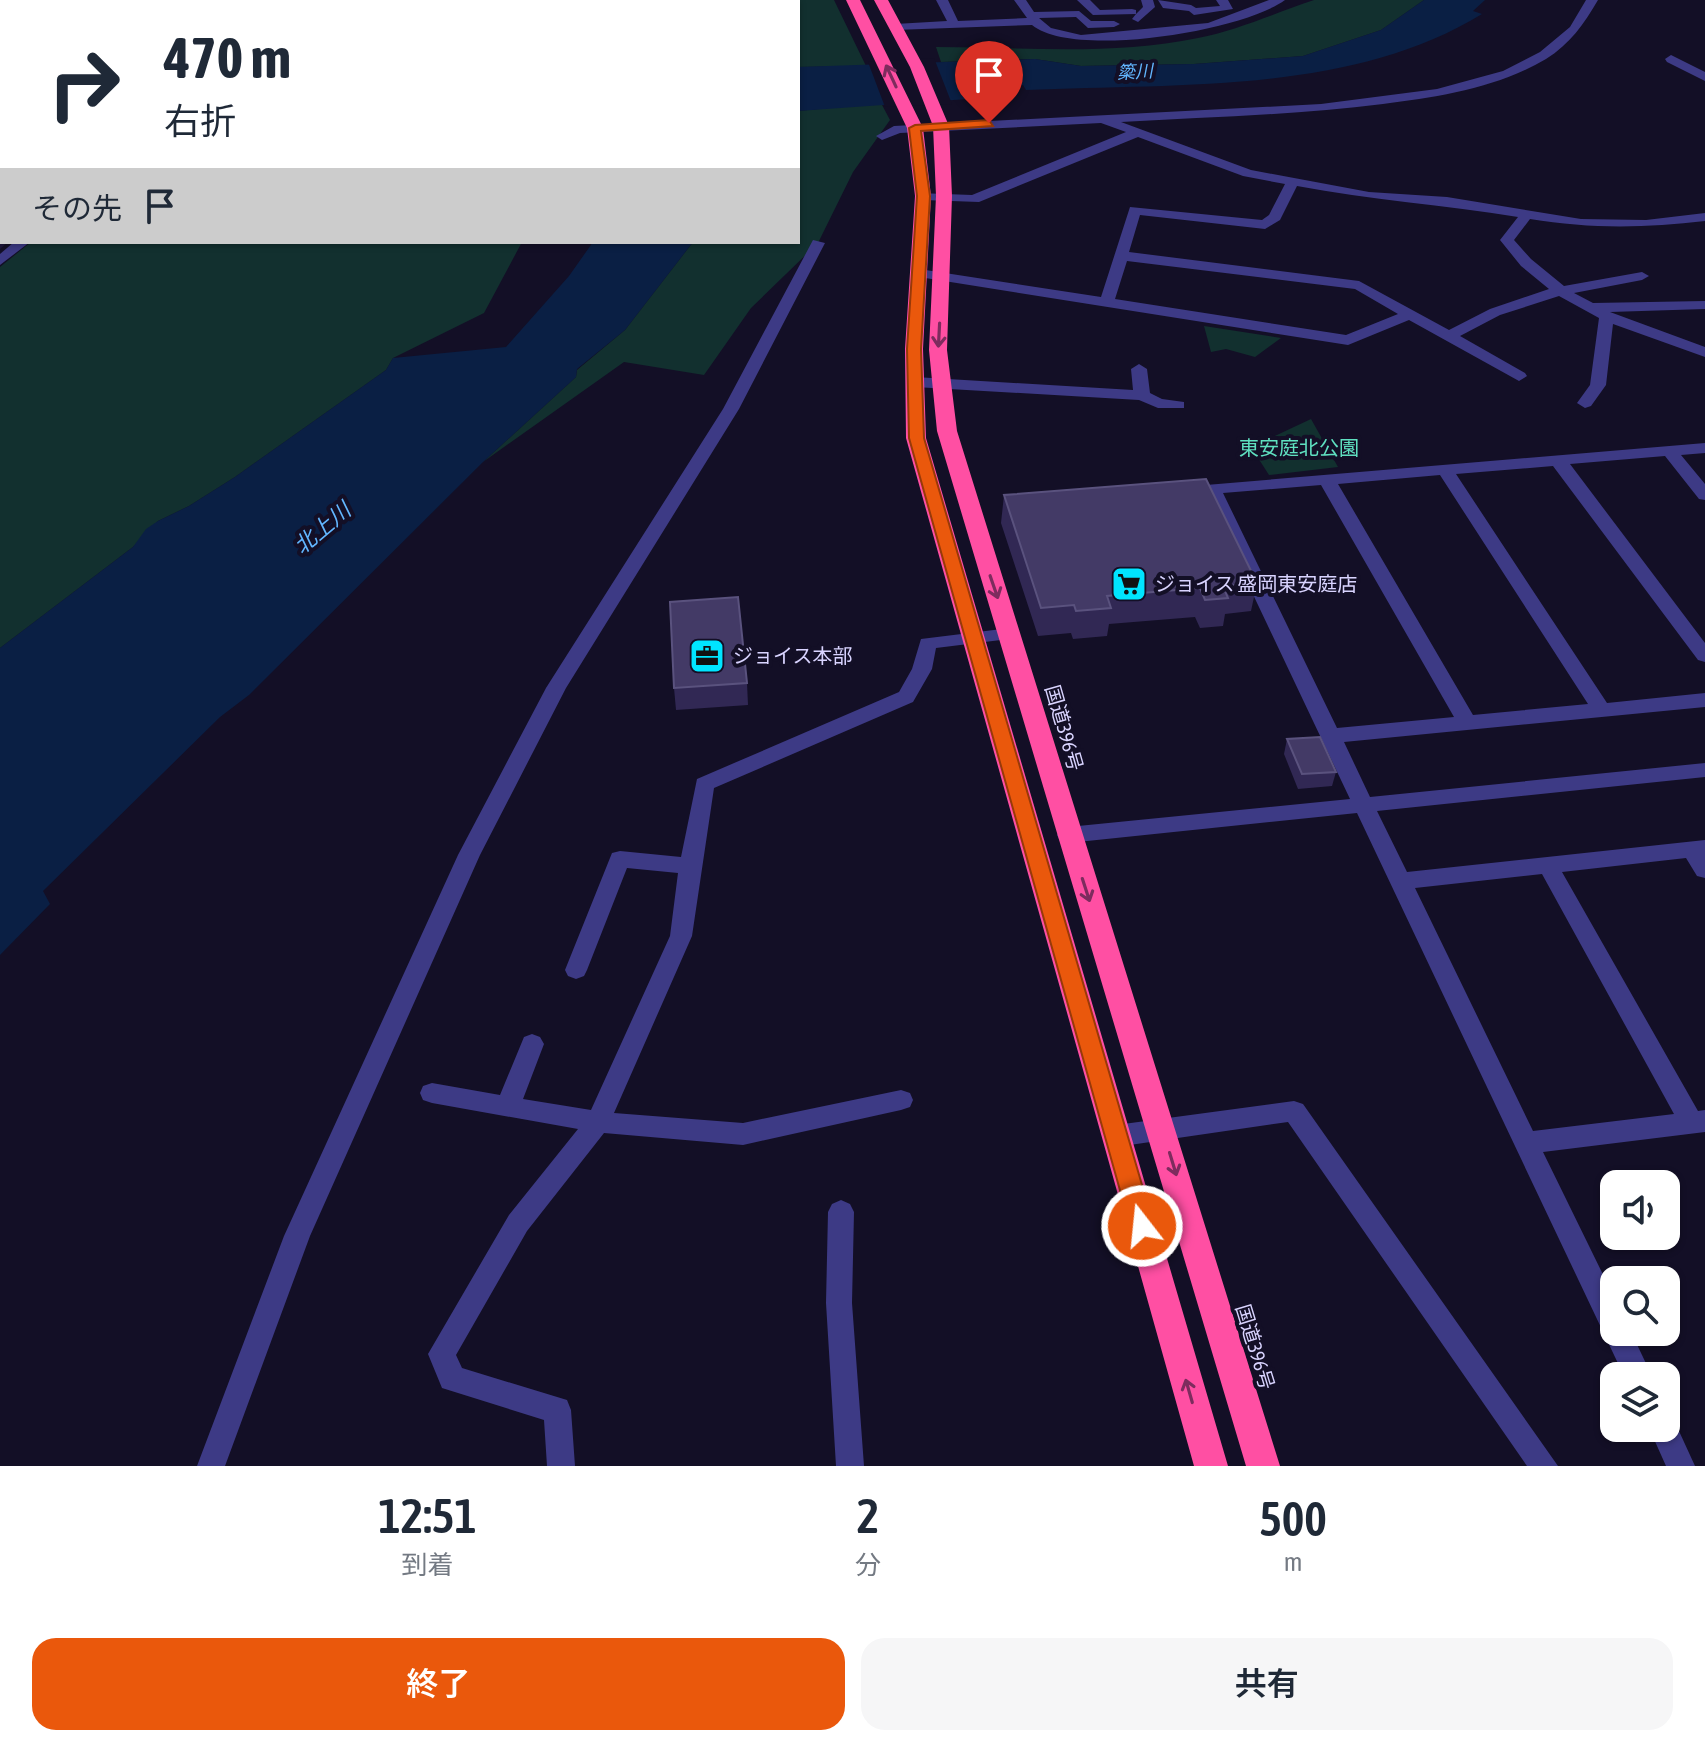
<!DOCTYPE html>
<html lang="ja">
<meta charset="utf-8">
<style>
:root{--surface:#fff;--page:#f6f6f7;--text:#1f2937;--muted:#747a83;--accent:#ea580c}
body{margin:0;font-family:"Asap Condensed","Noto Sans JP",sans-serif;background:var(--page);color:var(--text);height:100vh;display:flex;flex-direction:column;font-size:30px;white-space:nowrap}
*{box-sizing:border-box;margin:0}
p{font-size:26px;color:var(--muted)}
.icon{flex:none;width:44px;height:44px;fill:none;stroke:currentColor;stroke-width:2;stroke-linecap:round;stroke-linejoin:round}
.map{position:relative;height:1466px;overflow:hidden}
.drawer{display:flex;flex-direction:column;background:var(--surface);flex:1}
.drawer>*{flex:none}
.hud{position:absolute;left:0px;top:0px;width:800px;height:244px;box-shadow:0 2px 6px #0004;background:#fff;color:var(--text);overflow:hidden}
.fabs{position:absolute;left:1600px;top:1170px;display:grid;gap:16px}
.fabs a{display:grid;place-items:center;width:80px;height:80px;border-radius:16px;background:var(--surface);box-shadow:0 2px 6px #0004;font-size:40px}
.pin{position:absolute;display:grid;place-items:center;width:68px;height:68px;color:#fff;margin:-82px -34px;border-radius:50% 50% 50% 0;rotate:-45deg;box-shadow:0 0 8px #0007}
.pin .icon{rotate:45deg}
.me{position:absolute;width:88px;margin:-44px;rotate:344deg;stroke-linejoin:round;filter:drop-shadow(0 0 6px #0008)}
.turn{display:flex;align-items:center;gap:28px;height:168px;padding:0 32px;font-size:36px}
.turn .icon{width:104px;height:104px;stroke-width:2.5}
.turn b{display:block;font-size:56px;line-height:68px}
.then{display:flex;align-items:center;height:76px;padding:0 32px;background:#0003;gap:16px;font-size:30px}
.eta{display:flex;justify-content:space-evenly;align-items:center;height:136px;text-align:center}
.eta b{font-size:48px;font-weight:600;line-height:56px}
.cta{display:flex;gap:16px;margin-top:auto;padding:16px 32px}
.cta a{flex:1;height:92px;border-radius:24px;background:var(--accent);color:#fff;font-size:32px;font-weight:600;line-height:92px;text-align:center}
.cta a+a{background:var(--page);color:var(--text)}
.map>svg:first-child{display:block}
.green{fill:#12302f}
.water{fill:#0a1f44}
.pier{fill:#130f26}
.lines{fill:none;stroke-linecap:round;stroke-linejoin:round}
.minor{fill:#3d3a85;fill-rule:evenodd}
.highway{fill:#ff4fa3;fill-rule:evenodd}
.highway-bridge{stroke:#ff4fa3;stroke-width:15}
.wall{fill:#312854}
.shaded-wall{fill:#1d163a}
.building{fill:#433a66;stroke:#5a527e;stroke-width:2}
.oneway{stroke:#7d2c5e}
.route{fill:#ea580c;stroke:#983908;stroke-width:2}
.labels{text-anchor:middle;stroke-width:8;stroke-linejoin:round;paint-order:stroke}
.far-water-label{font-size:18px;font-style:italic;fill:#62b6ff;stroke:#130f26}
.park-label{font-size:20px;fill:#5fe0c0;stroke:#130f26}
.poi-label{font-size:20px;fill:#d9d4ff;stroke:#130f26;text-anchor:start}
.street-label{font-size:20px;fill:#d9d4ff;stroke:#130f26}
.water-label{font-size:22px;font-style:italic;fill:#62b6ff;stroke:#130f26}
</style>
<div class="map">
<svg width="1705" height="1466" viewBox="0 0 1705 1466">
<rect width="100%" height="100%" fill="#130f26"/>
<!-- green -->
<g class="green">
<path d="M 755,0 L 834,0 L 866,66 L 798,67 L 798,2 Z"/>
<path d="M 1314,0 L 1424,0 L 1381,30 L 1303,56 L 1194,64 L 1081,66 L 1035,59 L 941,62 L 936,47 C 1022,47 1112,56 1198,38 C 1238,30 1275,13 1314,0 Z"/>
<path d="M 881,103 L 890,120 L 853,172 L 818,243 L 751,308 L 704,375 L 624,362 L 483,462 L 576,377 L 577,370 L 625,330 L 693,242 L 798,242 L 798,111 Z"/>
<path d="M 31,242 L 522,242 L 484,313 L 393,358 L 386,370 L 235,477 L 189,506 L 158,521 L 133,547 L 0,648 L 0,267 Z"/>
<path d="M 1204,326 L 1281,338 L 1255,357 L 1226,349 L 1211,352 Z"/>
<path d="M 1311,419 L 1338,467 L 1269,475 L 1251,447 Z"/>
</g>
<!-- water -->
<g class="water">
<path d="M 1424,0 L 1485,0 L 1473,11 L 1482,14 C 1350,95 1174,83 1026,90 L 1023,85 L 968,99 L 798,111 L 798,67 L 1035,59 L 1081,66 L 1194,64 L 1303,56 L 1381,30 Z"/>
<path d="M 593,242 L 693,242 L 625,330 L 577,369 L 576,377 L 483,462 L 249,695 L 220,717 L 43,891 L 50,904 L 0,955 L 0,648 L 133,547 L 146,529 L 158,521 L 189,506 L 235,477 L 386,370 L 393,358 L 506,347 L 569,276 Z"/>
</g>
<!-- pier -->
<path class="pier" d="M 934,58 L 952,104 L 885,107 L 868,62 Z"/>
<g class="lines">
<!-- minor -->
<g class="minor">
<path d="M 275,0 L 287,0 L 274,2 Z"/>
<path d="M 936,0 L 948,0 L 958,21 L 1027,18 L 1014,0 L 1026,0 L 1034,12 L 1079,11 L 1091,21 L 1114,21 L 1120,24 L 1114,27 L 1088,28 L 1076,17 L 1039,18 L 1051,28 L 1081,35 L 1208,23 L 1269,0 L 1285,0 C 1243,31 1073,59 1032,25 L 895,30 L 889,27 L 895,24 L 947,21 Z"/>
<path d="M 1077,0 L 1090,0 L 1100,10 L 1132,9 L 1136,10 L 1136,14 L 1143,7 L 1141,0 L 1153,0 L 1155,7 L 1138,22 L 1132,19 L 1136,14 L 1093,15 Z"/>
<path d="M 1158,0 L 1191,5 L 1196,8 L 1220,6 L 1216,0 L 1228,0 L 1233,9 L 1194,15 L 1189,11 L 1163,8 Z"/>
<path d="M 1586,0 L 1598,0 C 1584,24 1570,44 1546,59 C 1497,88 1438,97 1383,104 C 1296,115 1209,117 1121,122 L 1251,170 L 1369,192 L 1447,197 L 1581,219 L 1646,220 L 1705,213 L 1705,221 C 1645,228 1590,229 1530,219 L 1514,240 L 1531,259 L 1564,286 L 1642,272 L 1649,276 L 1642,280 L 1574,293 L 1593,303 L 1705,301 L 1705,309 L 1610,312 L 1705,347 L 1705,357 L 1613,324 L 1606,385 L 1591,406 L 1585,408 L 1577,403 L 1590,385 L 1599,318 L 1559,296 L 1500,315 L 1460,336 L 1525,373 L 1527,376 L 1519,381 L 1409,320 L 1348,345 L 919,277 L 912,273 L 919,269 L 1101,297 L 1130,207 L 1262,220 L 1269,215 L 1285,184 L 1243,176 L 1138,137 L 979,202 L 923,200 L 918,199 L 918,193 L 972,195 L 1126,132 L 1101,123 L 900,133 L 882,140 L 876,136 L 894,126 L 1321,104 L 1437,89 L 1503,71 L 1540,52 L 1570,27 ZM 1297,186 C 1370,200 1444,205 1518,217 L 1500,240 L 1521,266 L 1549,289 L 1490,309 L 1449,330 L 1359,281 L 1129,252 L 1140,215 L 1265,229 L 1280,220 ZM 1127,261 L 1355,289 L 1398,314 L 1346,335 L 1115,299 Z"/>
<path d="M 1671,55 L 1705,72 L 1705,81 L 1667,62 L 1665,59 Z"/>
<path d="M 813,240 L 825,243 L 739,409 L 566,688 L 480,855 L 310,1236 L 225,1466 L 197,1466 L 284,1236 L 458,855 L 546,688 L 723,409 Z"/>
<path d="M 14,242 L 30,242 L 0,265 L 0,254 Z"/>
<path d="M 1139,364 L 1147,369 L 1150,393 L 1162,399 L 1184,402 L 1184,408 L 1158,408 L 1139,400 L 915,387 L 907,382 L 915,377 L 1133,390 L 1131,369 Z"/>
<path d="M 1705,443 L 1705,453 L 1681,455 L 1705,484 L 1705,500 L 1699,499 L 1665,456 L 1570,464 L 1705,643 L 1705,662 L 1698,660 L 1553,466 L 1456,474 L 1607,703 L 1705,693 L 1705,707 L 1344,742 L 1370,797 L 1705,763 L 1705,777 L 1377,811 L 1407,872 L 1705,840 L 1705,878 L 1697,876 L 1686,858 L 1562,872 L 1698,1111 L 1705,1110 L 1705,1132 L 1543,1152 L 1614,1297 L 1614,1332 L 1631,1332 L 1652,1376 L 1624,1376 L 1357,813 L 1068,843 L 1060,841 L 1057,835 L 1060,829 L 1068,827 L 1350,799 L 1203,489 L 1206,485 ZM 1440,475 L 1588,704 L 1473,715 L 1338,484 ZM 1321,485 L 1454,717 L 1337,728 L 1223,493 ZM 1542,874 L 1674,1114 L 1533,1131 L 1415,888 Z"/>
<path d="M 1010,628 L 1017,630 L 1019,634 L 1017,638 L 936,648 L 932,669 L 913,702 L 714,788 L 692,936 L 614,1113 L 743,1123 L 901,1090 L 910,1093 L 913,1100 L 910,1107 L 901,1110 L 743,1145 L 604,1133 L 527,1231 L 456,1355 L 462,1368 L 567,1400 L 571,1410 L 575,1466 L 547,1466 L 544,1420 L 442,1388 L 428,1354 L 509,1215 L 578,1129 L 432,1103 L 423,1100 L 420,1093 L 423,1086 L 432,1083 L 500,1095 L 524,1037 L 532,1034 L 540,1037 L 544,1044 L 523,1099 L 591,1110 L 670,936 L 678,873 L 627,868 L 587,970 L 584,976 L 576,979 L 568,976 L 565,970 L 612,853 L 620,851 L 681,857 L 697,779 L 899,692 L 912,669 L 921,639 Z"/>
<path d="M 1294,1101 L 1303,1104 L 1558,1466 L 1527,1466 L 1288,1122 L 1116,1147 L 1107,1144 L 1104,1136 L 1107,1128 L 1116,1125 Z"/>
<path d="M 841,1200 L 850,1204 L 854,1212 L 852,1303 L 864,1466 L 836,1466 L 826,1303 L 828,1212 L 832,1204 Z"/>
<path d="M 1666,1415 L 1673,1418 L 1695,1466 L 1666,1466 L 1649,1428 L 1666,1428 Z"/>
</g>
<!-- highway -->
<g class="highway">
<path d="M 846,0 L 860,0 L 923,128 L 931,196 L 923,349 L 926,438 L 1228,1466 L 1194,1466 L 906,438 L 905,349 L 915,196 L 907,128 Z"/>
<path d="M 874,0 L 888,0 L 924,67 L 949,126 L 952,196 L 947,350 L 957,431 L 1280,1466 L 1246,1466 L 937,431 L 929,350 L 936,196 L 933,126 L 910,67 Z"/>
<rect x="0" y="35" width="2" height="8"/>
</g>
<!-- highway-bridge -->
<path class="highway-bridge" d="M 317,2 L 335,0"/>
</g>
<!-- wall -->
<g class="wall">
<path d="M 1004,495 L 1257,583 L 1251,611 L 1225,614 L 1223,626 L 1200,628 L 1195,617 L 1109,624 L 1107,636 L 1073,639 L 1071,633 L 1038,636 L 1001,523 Z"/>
<path d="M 747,683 L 748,705 L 676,710 L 674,688 Z"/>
<path d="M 1287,739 L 1336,772 L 1332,786 L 1298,789 L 1284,754 Z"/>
</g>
<!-- shaded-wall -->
<g class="shaded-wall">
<path d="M 2,161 L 2,172 L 0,172 L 0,162 Z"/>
<path d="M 2,235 L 2,242 L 8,242 L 0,249 L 0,236 Z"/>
</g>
<!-- building -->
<g class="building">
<path d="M 0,67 L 2,67 L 2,161 L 0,162 L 0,149 L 2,148 L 0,140 L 0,121 L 1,121 L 2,110 L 0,109 Z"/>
<path d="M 0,185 L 2,185 L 2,235 L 0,236 L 0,203 L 2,197 L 0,196 Z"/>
<path d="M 1206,479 L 1257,583 L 1223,586 L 1228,598 L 1205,600 L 1200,588 L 1107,596 L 1111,608 L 1076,611 L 1074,605 L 1041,608 L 1004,495 Z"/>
<path d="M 738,597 L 747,683 L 674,688 L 670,602 Z"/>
<path d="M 1320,737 L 1336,772 L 1302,774 L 1287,739 Z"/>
</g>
<!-- one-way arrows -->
<defs><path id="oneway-shaft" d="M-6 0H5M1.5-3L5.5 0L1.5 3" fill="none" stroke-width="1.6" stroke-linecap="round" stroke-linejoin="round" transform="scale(2)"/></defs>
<g class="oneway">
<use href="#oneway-shaft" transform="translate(891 76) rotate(-115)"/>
<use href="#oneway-shaft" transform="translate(939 335) rotate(93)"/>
<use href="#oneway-shaft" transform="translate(994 587) rotate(71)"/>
<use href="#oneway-shaft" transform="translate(1086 890) rotate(72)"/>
<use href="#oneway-shaft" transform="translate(1173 1164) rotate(73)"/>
<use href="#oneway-shaft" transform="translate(1189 1391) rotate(-106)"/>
</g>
<!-- route -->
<path class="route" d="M 989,120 L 993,126 L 921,131 L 930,196 L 921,349 L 924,438 L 1154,1226 L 1150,1233 L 1142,1236 L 1133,1233 L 1130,1226 L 909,438 L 907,349 L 917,196 L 909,128 L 915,125 Z"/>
<!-- icons -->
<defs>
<symbol id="supermarket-square" viewBox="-11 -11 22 22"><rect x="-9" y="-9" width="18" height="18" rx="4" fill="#00e5ff" stroke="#130f26"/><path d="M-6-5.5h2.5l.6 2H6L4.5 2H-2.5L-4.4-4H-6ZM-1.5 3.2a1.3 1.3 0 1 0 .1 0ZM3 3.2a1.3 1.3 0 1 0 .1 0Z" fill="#111"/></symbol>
<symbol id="office-square" viewBox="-11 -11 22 22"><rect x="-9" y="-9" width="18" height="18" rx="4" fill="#00e5ff" stroke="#130f26"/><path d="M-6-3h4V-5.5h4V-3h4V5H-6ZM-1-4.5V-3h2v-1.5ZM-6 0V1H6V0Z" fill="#111"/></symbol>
</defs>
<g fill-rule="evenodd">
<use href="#supermarket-square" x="1109" y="564" width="40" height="40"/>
<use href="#office-square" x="687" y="636" width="40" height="40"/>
</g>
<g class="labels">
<!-- far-water labels -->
<g class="far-water-label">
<text transform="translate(1135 72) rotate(-3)" y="6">簗川</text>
</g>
<!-- park labels -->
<g class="park-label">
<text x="1299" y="455">東安庭北公園</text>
</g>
<!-- poi labels -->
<g class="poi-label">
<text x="1155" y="591">ジョイス 盛岡東安庭店</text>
<text x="733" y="663">ジョイス本部</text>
</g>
<!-- street labels -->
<g class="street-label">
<text transform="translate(1064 728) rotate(74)" y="7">国道396号</text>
<text transform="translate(1255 1347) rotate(73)" y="7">国道396号</text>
</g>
<!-- water labels -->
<g class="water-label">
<text transform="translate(322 528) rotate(-40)" y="8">北上川</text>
</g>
</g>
</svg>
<div class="fabs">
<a><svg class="icon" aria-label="sound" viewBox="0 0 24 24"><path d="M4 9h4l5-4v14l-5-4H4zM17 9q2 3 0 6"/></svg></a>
<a><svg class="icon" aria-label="search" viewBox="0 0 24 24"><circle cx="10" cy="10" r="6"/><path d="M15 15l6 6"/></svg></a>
<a><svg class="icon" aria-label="layers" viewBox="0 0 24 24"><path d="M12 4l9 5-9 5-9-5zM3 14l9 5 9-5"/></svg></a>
</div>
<div class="pin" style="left:989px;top:123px;background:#d93025"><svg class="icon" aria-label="arrive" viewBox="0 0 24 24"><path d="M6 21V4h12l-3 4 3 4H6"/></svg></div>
<svg class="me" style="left:1142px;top:1226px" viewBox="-20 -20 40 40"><circle r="17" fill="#ea580c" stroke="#fff" stroke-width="3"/><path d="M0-11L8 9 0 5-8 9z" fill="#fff"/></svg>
<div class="hud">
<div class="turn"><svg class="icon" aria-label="right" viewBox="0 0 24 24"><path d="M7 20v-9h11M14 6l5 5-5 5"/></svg><div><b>470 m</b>右折</div></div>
<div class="then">その先<svg class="icon" aria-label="arrive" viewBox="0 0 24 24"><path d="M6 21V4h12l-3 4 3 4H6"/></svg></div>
</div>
</div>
<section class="drawer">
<div class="eta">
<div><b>12:51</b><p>到着</p></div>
<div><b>2</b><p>分</p></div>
<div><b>500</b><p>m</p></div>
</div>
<div class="cta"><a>終了</a><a>共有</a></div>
</section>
